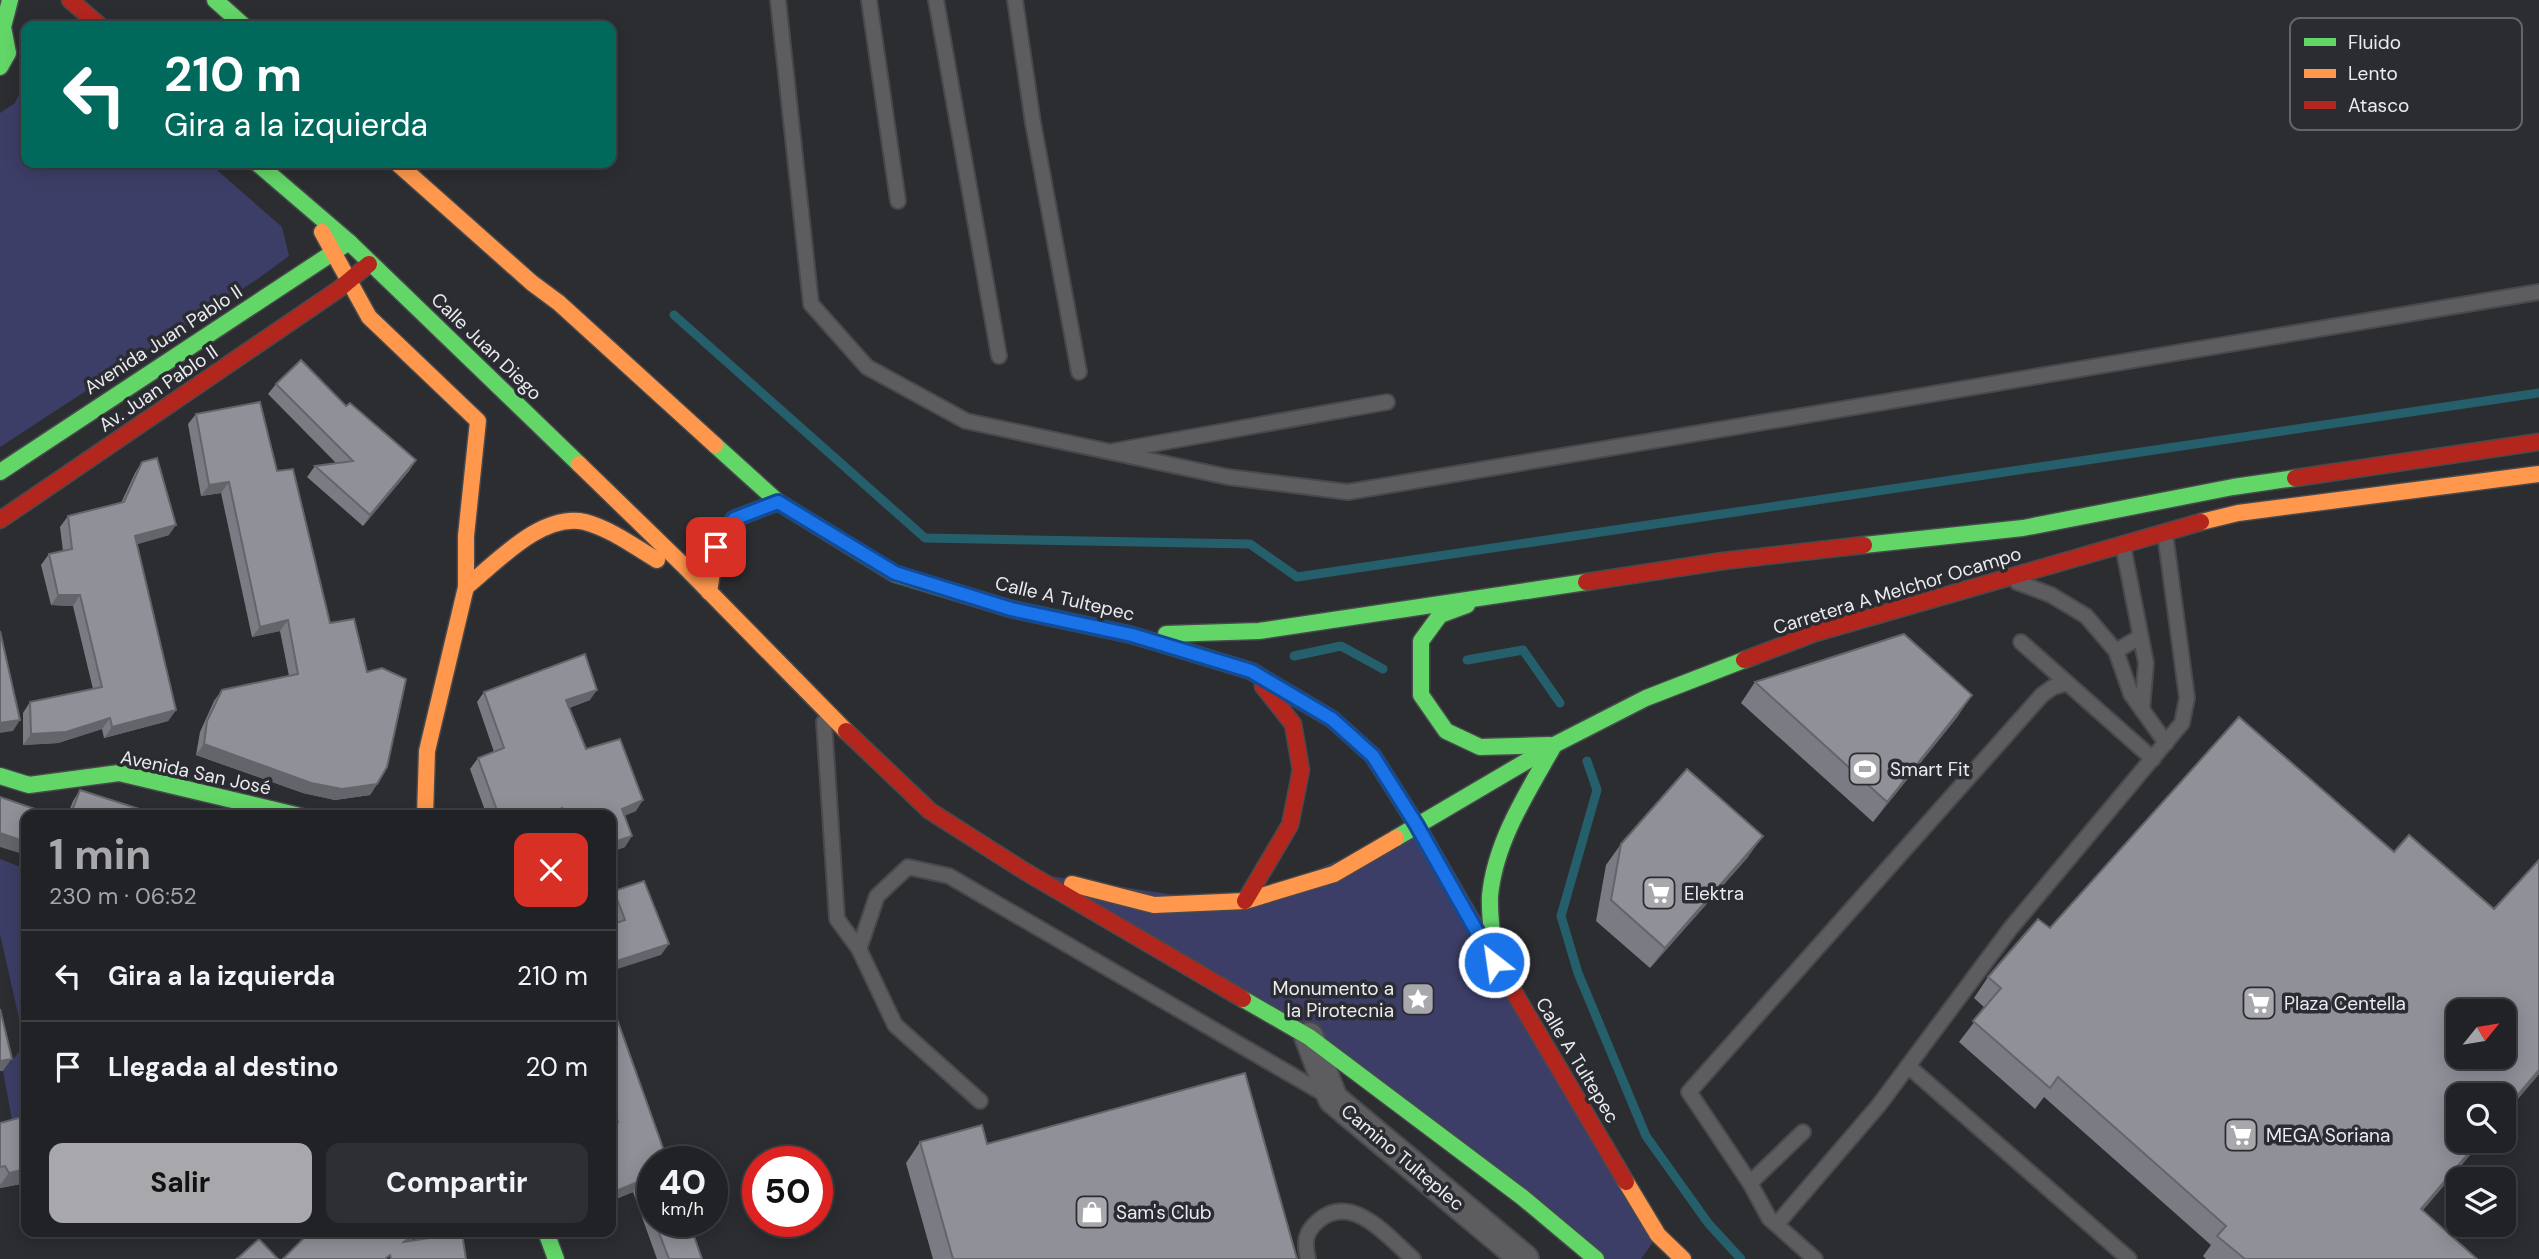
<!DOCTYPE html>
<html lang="es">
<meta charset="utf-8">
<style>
:root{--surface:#212225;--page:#2d2f32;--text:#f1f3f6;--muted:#a2a4a7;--line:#3e3f42;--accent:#a8a8ac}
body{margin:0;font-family:"DM Sans",sans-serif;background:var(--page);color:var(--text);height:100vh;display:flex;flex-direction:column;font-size:26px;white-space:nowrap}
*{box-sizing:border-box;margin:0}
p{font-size:23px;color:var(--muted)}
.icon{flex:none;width:38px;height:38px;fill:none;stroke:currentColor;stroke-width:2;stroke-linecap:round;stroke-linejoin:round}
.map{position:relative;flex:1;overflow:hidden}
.sheet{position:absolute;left:21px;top:810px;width:595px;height:427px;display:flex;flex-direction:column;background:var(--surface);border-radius:14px;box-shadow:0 4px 18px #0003,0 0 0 2px var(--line)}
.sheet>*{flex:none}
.top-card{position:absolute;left:21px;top:21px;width:595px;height:147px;border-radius:14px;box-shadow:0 4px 18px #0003,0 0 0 2px var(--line);background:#00695c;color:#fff;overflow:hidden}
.needle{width:46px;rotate:60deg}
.buttons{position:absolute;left:2446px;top:999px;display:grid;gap:14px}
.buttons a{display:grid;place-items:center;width:70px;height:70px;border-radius:14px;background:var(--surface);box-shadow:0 4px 18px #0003,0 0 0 2px var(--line);font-size:35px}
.speed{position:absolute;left:637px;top:1146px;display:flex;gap:14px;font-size:35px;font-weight:700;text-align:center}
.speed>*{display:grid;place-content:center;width:91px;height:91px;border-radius:50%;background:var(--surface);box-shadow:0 4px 18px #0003,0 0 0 2px var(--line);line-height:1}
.speed small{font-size:18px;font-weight:400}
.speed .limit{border:10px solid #d22;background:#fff;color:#111}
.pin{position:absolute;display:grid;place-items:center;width:60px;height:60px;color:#fff;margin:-30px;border-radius:14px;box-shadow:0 4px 10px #0006}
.me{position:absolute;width:77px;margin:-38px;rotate:330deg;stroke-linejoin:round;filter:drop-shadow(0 0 5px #0008)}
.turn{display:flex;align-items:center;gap:24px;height:147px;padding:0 28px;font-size:32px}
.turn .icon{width:91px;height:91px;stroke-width:2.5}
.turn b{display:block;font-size:49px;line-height:60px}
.round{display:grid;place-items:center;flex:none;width:74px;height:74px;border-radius:14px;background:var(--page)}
.summary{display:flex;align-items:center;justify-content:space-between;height:119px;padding:0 28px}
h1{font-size:42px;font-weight:700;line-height:52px;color:var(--accent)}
.action{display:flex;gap:14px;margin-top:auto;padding:14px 28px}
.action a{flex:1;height:80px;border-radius:14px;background:var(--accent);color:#111;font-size:28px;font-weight:700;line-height:80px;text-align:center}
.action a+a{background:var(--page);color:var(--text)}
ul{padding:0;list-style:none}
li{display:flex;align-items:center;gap:21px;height:91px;padding:0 28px;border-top:2px solid var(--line)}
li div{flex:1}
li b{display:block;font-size:26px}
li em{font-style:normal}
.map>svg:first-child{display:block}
.green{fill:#3c3e67}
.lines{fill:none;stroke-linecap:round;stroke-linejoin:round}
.stream{stroke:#255f6b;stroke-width:9}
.lane-casing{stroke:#48494c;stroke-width:18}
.street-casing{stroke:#48494c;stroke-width:32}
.fast-casing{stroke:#48494c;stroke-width:19}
.slow-casing{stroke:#48494c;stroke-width:19}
.jam-casing{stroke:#48494c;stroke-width:19}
.lane{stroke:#5d5d60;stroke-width:14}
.street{stroke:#5d5d60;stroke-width:28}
.fast{stroke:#63d668;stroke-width:16}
.slow{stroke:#ff974d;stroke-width:16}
.jam{stroke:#b3261e;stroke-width:16}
.wall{fill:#7b7c83}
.shaded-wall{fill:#64656a}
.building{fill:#8f9098;stroke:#64656a;stroke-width:2;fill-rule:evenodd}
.route-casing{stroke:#114b97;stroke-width:18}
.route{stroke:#1a73e8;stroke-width:12}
.labels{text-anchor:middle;stroke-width:7;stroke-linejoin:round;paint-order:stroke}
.street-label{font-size:19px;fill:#eaebef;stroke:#2b2c32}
.poi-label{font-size:19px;fill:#eaebef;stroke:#2b2c32;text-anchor:start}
.key{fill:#2b2c32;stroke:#64656b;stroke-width:2}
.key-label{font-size:19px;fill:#eaebef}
</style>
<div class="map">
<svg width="2539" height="1259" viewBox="0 0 2539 1259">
<rect width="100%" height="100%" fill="#2c2d31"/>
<!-- green -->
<g class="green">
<path d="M 26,81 L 26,163 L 209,163 L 282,227 L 289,256 L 259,278 L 0,447 L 0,113 L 15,103 Z"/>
<path d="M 1416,828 L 1658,1235 L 1641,1259 L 1594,1259 L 1257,999 L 1031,873 L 1234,904 Z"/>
<path d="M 0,859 L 26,869 L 26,1116 L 12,1120 L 3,1071 L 25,1045 L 0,934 Z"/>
</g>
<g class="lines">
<!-- stream -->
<g class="stream">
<path d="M 674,315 L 925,538 L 1250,544 L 1297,577 L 2539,393"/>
<path d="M 1294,656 L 1341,646 L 1383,669"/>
<path d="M 1467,660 L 1523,650 L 1560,703"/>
<path d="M 1587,761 L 1597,790 L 1561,916 L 1578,973 L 1646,1136 L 1708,1223 L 1741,1259"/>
</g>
<defs>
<g id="lane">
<path d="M 778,0 L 811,304 L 867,367 L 966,421 L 1228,477 L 1348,492 L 2539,292"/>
<path d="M 869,0 L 898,201"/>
<path d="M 936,0 L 999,356"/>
<path d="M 1015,0 L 1033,123 L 1079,372"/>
<path d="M 1114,451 L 1387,402"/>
<path d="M 2123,546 L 2146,663 L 2142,710"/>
<path d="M 2017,582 L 2051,595 L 2086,616 L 2116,651 L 2131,694 L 2166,743"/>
<path d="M 2021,642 L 2153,759"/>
<path d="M 2116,651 L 2140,637"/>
<path d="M 824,722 L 837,919 L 859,949 L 895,1025 L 980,1101"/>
<path d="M 859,949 L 877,896 L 908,867 L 949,876 L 1328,1096"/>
<path d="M 1908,1066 L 2129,1259"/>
<path d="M 1750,1183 L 1803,1132"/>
<path d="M 1777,1224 L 1879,1105 L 2010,929 L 2182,723 L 2187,698 L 2165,533"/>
<path d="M 1308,1259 C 1304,1242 1305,1232 1318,1221 C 1352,1191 1389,1238 1413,1259"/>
<path d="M 1815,1259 L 1769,1218 L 1750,1183 L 1689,1092 L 2042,695 L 2053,687 L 2065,684"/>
</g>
<path id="street" d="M 1309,1037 L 1333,1099 L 1524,1259"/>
<g id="fast">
<path d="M 215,0 L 244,26"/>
<path d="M 0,67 L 8,53 L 3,27 L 10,0"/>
<path d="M 257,163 L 349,242 L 579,464"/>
<path d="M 715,445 L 778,502 L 895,574 L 1011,609 L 1132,635 L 1251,671 L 1276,686"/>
<path d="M 0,472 L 349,242"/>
<path d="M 1864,545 L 2023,528 L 2233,487 L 2295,478"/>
<path d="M 1467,605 L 1440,615 L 1421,641 L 1421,695 L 1446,731 L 1480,747 L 1549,745"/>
<path d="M 1166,634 L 1259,631 L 1586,582"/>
<path d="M 0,776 L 29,785 L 119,773 L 300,816"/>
<path d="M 1396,838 L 1554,745 L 1646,698 L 1744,660"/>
<path d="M 1494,956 C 1493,936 1489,916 1490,896 C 1495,842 1527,793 1553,747"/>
<path d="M 1243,999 L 1309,1037 L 1522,1197 L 1596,1259"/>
<path d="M 546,1232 L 556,1259"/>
</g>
<g id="slow">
<path d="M 397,163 L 532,283 L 559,303 L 715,445"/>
<path d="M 322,232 L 369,317 L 478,421 L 466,536 L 466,587 L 427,751 L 425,816"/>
<path d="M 579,464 L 683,565 L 846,731"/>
<path d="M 2201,522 L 2238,513 L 2539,474"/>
<path d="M 466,587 C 497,562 542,512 585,522 C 611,529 635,547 657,560"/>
<path d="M 709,592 L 716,547 L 734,519 L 778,502"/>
<path d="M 1276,686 L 1332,719 L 1373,756 L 1416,824 L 1459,899"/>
<path d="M 1072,884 L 1154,905 L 1245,901 L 1334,874 L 1396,838"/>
<path d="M 1626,1182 L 1658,1235 L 1683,1259"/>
</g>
<g id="jam">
<path d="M 70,0 L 100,26"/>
<path d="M 2295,478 L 2539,442"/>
<path d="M 0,520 L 339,289 L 369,264"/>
<path d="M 1586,582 L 1723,561 L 1864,545"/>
<path d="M 1744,660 L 1815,633 L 2201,522"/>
<path d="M 846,731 L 930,811 L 1026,872 L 1243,999"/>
<path d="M 1459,899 L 1626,1182"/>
<path d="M 1245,901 L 1290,825 L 1301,770 L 1293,724 L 1263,686"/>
</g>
</defs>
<!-- lane casing -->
<use href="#lane" class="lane-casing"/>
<!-- street casing -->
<use href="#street" class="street-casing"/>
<!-- fast casing -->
<use href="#fast" class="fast-casing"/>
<!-- slow casing -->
<use href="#slow" class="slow-casing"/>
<!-- jam casing -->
<use href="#jam" class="jam-casing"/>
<!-- lane -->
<use href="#lane" class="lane"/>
<!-- street -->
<use href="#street" class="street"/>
<!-- fast -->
<use href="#fast" class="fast"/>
<!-- slow -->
<use href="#slow" class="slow"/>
<!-- jam -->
<use href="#jam" class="jam"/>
</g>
<!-- wall -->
<g class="wall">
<path d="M 276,384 L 346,406 L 416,460 L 409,471 L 363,526 L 307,477 L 315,466 L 337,464 L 268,394 Z"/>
<path d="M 196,414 L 277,471 L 330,623 L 377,784 L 370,795 L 335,800 L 303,793 L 196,755 L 200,732 L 214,701 L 222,690 L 289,676 L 280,631 L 252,637 L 221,493 L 201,496 L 188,424 Z"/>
<path d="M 142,462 L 169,535 L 137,544 L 176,710 L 168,721 L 104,738 L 102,729 L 58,743 L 23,745 L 23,713 L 30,702 L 93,689 L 73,606 L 51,605 L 41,565 L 49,554 L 63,551 L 60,527 L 68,516 L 121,503 L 135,473 Z"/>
<path d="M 1755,682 L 1958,716 L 1873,822 L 1741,703 Z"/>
<path d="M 484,692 L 590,700 L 569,708 L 586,749 L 636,811 L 625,815 L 625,847 L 611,852 L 611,816 L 487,816 L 470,769 L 478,758 L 494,752 L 477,702 Z"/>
<path d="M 80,790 L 161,816 L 67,816 L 73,801 Z"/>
<path d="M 1621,844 L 1748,857 L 1650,968 L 1596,921 L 1606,865 Z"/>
<path d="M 2394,852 L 2494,909 L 2539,860 L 2539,1074 L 2504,1115 L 2459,1141 L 2482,1141 L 2422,1211 L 2477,1259 L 2206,1259 L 2203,1256 L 2211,1245 L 2044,1097 L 2035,1109 L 1959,1042 L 1985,1008 L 1974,998 L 1988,977 L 2050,928 Z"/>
<path d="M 614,891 L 661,955 L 615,923 L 611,912 L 611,896 Z"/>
<path d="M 611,1005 L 653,1162 L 653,1222 L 689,1222 L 702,1259 L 657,1259 L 633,1192 L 611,1201 Z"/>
<path d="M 26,1116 L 26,1183 L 0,1188 L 0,1123 Z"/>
<path d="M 920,1142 L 987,1144 L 1297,1259 L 933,1259 L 906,1163 Z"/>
</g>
<!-- shaded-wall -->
<g class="shaded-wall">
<path d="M 416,460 L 409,471 L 363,526 L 370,515 Z"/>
<path d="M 229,482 L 221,493 L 201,496 L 209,485 Z"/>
<path d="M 176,525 L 169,535 L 128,547 L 135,536 Z"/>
<path d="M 58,595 L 80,595 L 73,606 L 51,605 Z"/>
<path d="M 288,620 L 280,631 L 252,637 L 260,627 Z"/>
<path d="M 597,690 L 590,700 L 559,711 L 566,700 Z"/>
<path d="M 1972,695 L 1958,716 L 1873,822 L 1887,802 Z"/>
<path d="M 176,710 L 168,721 L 104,738 L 112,727 Z"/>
<path d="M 110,718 L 102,729 L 58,743 L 23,745 L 31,734 Z"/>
<path d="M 20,720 L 13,731 L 0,733 L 0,723 Z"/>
<path d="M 204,744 L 377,784 L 370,795 L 335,800 L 303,793 L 196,755 Z"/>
<path d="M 643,800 L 636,811 L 615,820 L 622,809 Z"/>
<path d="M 562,808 L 557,816 L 548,816 Z"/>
<path d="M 0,833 L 26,842 L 26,855 L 0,847 Z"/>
<path d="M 632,836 L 625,847 L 611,852 L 611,843 Z"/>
<path d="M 1763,836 L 1748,857 L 1650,968 L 1665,948 Z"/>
<path d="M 669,944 L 661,955 L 611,971 L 611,963 Z"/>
<path d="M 12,1059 L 3,1071 L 0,1071 L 0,1061 Z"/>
<path d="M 2539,1070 L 2539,1074 L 2504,1115 L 2504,1111 Z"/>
<path d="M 2479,1141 L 2482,1141 L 2406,1230 L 2421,1209 Z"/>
<path d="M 26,1169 L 26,1183 L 0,1188 L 0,1185 L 9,1173 Z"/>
<path d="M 640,1181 L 633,1192 L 611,1201 L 611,1193 Z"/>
<path d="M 416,1232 L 421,1232 L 397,1253 L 404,1242 Z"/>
</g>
<!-- building -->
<g class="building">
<path d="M 301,360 L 346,406 L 350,403 L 416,460 L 370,515 L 315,466 L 353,461 L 276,384 Z"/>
<path d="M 260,402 L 277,471 L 293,469 L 330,623 L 354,619 L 367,672 L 382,668 L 406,679 L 387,767 L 377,784 L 342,789 L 311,783 L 204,744 L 207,721 L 222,690 L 298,674 L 288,620 L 260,627 L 229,482 L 209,485 L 196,414 Z"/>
<path d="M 157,458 L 176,525 L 135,536 L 176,710 L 112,727 L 110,718 L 66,732 L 31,734 L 30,702 L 102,687 L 80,595 L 58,595 L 49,554 L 72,549 L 68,516 L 124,502 L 142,462 Z"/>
<path d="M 0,631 L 20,720 L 0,723 Z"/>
<path d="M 1904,634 L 1972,695 L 1887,802 L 1755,682 Z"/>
<path d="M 585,654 L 597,690 L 566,700 L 586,749 L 620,739 L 643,800 L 622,809 L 632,836 L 611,843 L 611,816 L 566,816 L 562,808 L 548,816 L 540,816 L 534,814 L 528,816 L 499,816 L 478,758 L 504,748 L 484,692 Z"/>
<path d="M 2239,717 L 2394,852 L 2409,835 L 2494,909 L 2539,860 L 2539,1070 L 2504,1111 L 2504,1096 L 2459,1096 L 2459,1141 L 2479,1141 L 2421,1209 L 2477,1259 L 2245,1259 L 2217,1236 L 2226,1226 L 2058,1077 L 2050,1088 L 1973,1021 L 2001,988 L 1988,977 L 2038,919 L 2050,928 ZM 2459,1012 L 2504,1012 L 2504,1057 L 2459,1057 Z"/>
<path d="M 1687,769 L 1763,836 L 1665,948 L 1611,900 L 1621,844 Z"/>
<path d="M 80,790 L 161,816 L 70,816 Z"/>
<path d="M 0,797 L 55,816 L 26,816 L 26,842 L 0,833 Z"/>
<path d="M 644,881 L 669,944 L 611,963 L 611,925 L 625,920 L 614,891 Z"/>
<path d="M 611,1005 L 612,1005 L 668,1162 L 653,1162 L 653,1216 L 640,1181 L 611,1193 L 611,1124 L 618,1122 L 611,1099 Z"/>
<path d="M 0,1009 L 12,1059 L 0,1061 Z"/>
<path d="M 1245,1073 L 1297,1259 L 953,1259 L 920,1142 L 982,1125 L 987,1144 Z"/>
<path d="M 26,1116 L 26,1169 L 9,1173 L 5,1166 L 0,1167 L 0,1123 Z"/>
<path d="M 655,1222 L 689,1222 L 702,1259 L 669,1259 Z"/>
<path d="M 310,1232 L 416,1232 L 404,1242 L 462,1233 L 466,1259 L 391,1259 L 390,1255 L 385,1259 L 283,1259 Z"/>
<path d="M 259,1239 L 278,1259 L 236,1259 L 238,1258 Z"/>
</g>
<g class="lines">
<defs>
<path id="route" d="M 716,547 L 734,519 L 778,502 L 895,573 L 1011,609 L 1132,635 L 1251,671 L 1332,719 L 1373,756 L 1416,824 L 1494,962"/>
</defs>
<!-- route casing -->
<use href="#route" class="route-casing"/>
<!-- route -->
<use href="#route" class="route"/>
</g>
<!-- icons -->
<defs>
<symbol id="stadium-square" viewBox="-11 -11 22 22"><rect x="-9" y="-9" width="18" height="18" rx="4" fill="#a8a8ac" stroke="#2b2c32"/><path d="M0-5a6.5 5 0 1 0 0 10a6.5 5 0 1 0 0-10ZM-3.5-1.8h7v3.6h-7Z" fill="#fff"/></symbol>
<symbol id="supermarket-square" viewBox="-11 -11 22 22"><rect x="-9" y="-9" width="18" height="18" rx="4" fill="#a8a8ac" stroke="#2b2c32"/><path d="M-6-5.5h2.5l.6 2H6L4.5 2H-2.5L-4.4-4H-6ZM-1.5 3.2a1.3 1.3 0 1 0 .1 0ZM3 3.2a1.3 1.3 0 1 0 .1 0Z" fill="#fff"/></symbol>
<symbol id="sight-square" viewBox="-11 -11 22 22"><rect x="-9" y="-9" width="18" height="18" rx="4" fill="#a8a8ac" stroke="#2b2c32"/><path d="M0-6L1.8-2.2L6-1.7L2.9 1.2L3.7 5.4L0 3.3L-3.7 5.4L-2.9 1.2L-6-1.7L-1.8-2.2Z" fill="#fff"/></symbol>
<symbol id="shop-square" viewBox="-11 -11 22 22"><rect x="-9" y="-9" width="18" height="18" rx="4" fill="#a8a8ac" stroke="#2b2c32"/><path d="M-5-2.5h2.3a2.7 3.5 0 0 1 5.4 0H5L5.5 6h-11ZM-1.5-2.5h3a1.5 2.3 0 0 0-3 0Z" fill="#fff"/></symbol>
</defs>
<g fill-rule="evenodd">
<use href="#stadium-square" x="1846" y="750" width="38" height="38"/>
<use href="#supermarket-square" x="1640" y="874" width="38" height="38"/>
<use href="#sight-square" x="1399" y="980" width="38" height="38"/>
<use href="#supermarket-square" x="2240" y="984" width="38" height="38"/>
<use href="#supermarket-square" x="2222" y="1116" width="38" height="38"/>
<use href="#shop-square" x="1073" y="1193" width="38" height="38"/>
</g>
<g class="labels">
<!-- street labels -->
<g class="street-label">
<text transform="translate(163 339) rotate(-33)" y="7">Avenida Juan Pablo II</text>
<text transform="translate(487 346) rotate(44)" y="7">Calle Juan Diego</text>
<text transform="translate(158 388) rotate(-34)" y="7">Av. Juan Pablo ll</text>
<text transform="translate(1897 590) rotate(-17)" y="7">Carretera A Melchor Ocampo</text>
<text transform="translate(1065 598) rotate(13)" y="7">Calle A Tultepec</text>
<text transform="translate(196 772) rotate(12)" y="7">Avenida San José</text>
<text transform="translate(1578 1060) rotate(59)" y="7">Calle A Tultepec</text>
<text transform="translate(1403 1157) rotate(40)" y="7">Camino Tulteplec</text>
</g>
<!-- poi labels -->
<g class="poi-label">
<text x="1890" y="776">Smart Fit</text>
<text x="1684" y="900">Elektra</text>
<text x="1394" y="995" text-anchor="end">Monumento a<tspan x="1394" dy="22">la Pirotecnia</tspan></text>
<text x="2284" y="1010">Plaza Centella</text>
<text x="2266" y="1142">MEGA Soriana</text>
<text x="1116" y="1219">Sam's Club</text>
</g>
</g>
<!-- legend -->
<rect x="2290" y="18" width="232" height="112" rx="10" class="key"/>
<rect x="2304" y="38" width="32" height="8" fill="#63d668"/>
<rect x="2304" y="69" width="32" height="9" fill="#ff974d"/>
<rect x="2304" y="101" width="32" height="8" fill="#b3261e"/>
<g class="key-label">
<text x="2348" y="49">Fluido</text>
<text x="2348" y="80">Lento</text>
<text x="2348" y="112">Atasco</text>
</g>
</svg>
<div class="buttons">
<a><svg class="needle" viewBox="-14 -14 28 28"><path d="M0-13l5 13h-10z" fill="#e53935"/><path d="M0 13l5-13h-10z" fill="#a2a4a7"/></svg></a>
<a><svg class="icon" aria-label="search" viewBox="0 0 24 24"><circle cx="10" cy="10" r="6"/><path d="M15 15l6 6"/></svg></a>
<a><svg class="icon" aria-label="layers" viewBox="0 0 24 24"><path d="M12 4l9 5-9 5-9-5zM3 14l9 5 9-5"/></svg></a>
</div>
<div class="speed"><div>40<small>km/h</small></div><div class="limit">50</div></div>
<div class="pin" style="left:716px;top:547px;background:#d93025"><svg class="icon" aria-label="arrive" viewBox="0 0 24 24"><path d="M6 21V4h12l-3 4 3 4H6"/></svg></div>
<svg class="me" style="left:1494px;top:962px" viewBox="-20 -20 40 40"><circle r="17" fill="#1a73e8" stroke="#fff" stroke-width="3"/><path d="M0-11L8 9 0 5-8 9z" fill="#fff"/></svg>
<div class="top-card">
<div class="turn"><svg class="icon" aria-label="left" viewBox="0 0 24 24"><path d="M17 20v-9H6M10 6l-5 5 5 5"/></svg><div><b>210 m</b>Gira a la izquierda</div></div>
</div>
<section class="sheet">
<div class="summary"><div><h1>1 min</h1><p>230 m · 06:52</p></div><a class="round" style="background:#d93025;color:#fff"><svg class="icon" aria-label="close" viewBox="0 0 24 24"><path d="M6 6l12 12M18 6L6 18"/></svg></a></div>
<ul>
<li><svg class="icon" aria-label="left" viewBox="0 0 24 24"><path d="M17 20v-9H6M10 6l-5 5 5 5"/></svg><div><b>Gira a la izquierda</b></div><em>210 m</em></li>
<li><svg class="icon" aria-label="arrive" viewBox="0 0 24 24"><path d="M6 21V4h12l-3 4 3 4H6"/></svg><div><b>Llegada al destino</b></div><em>20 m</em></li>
</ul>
<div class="action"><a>Salir</a><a>Compartir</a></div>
</section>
</div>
